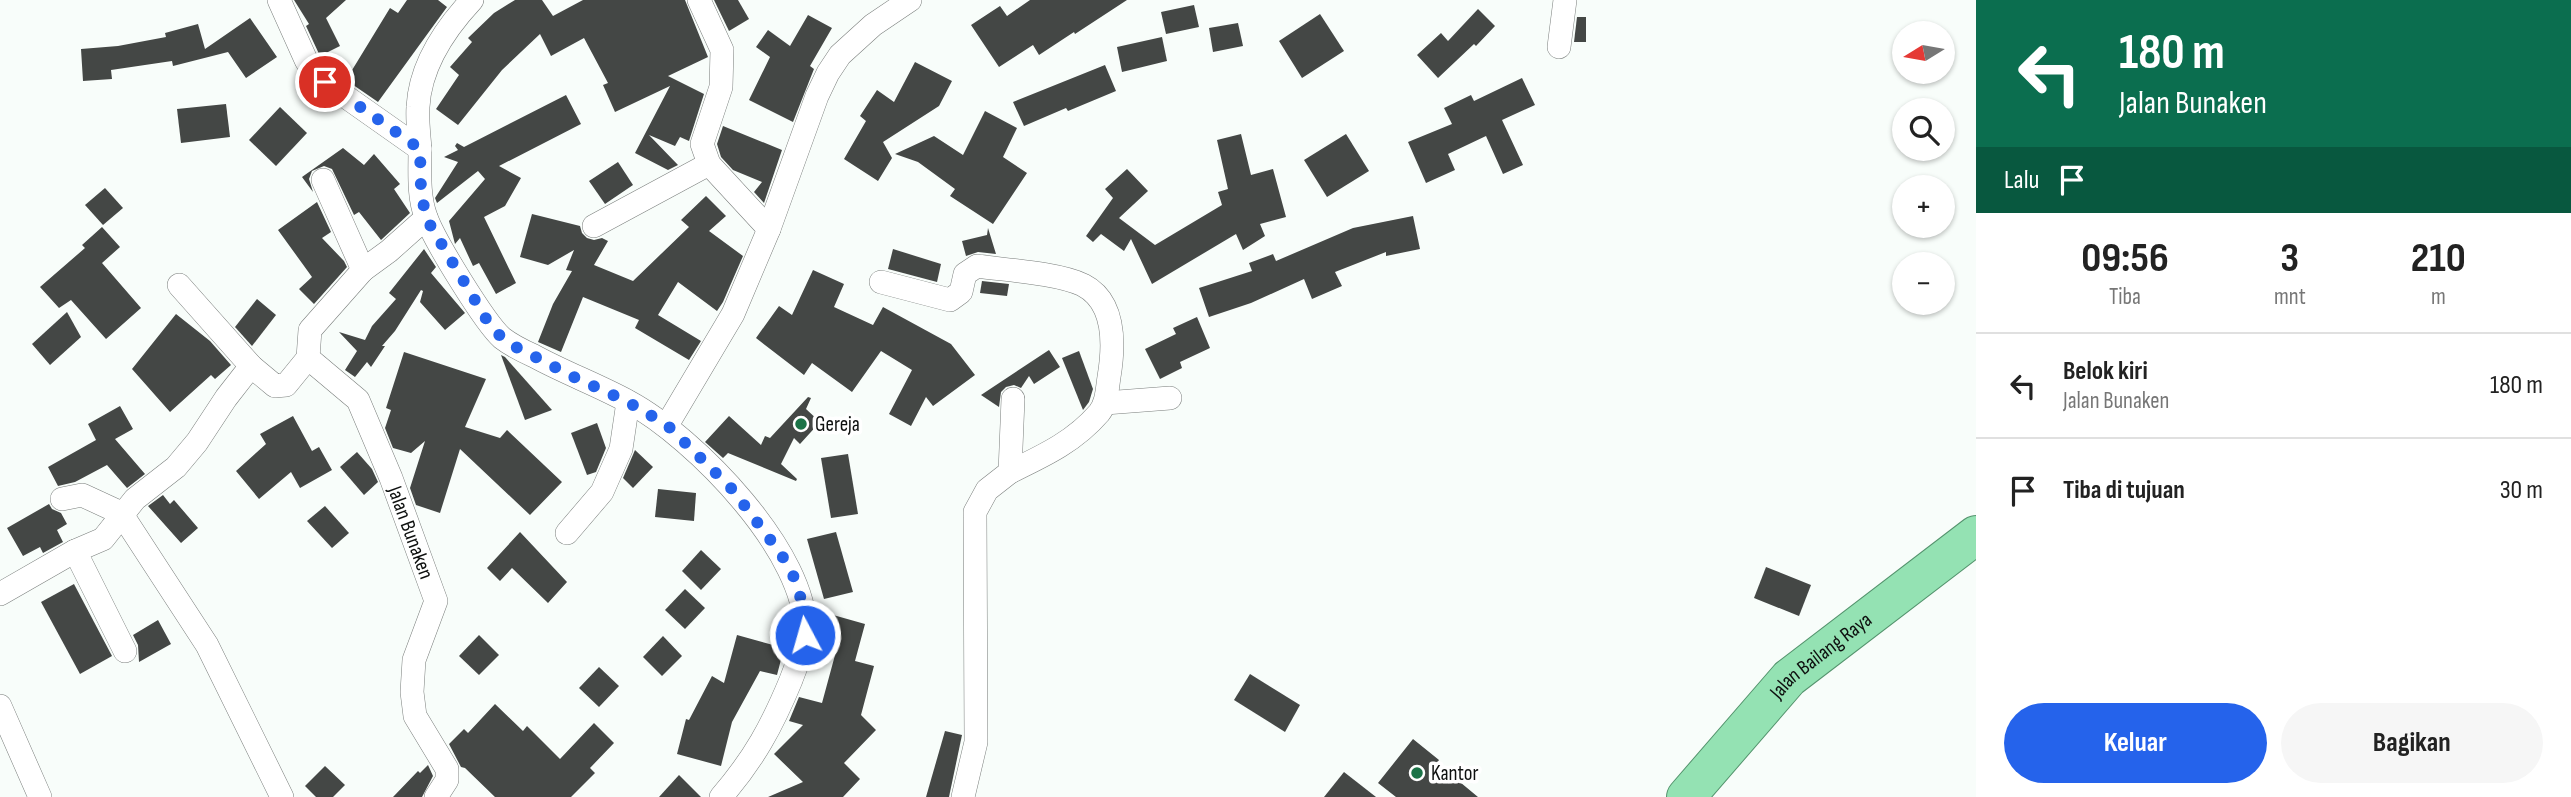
<!DOCTYPE html>
<html lang="id">
<meta charset="utf-8">
<style>
:root{--surface:#fff;--page:#f6f6f6;--text:#222;--muted:#767676;--line:#e0e0e0;--accent:#2563eb}
body{margin:0;font-family:"Sofia Sans Condensed",sans-serif;background:var(--page);color:var(--text);height:100vh;display:flex;flex-direction:column;font-size:26px;white-space:nowrap}
*{box-sizing:border-box;margin:0}
p{font-size:23px;color:var(--muted)}
.icon{flex:none;width:38px;height:38px;fill:none;stroke:currentColor;stroke-width:2;stroke-linecap:round;stroke-linejoin:round}
.map{position:relative;flex:1;overflow:hidden}
.drawer{display:flex;flex-direction:column;background:var(--surface);width:595px}
.drawer>*{flex:none}
.banner{background:#0b6e4f;color:#fff;overflow:hidden}
.needle{width:46px;rotate:259deg}
.controls{position:absolute;left:1892px;top:21px;display:grid;gap:14px}
.controls a{display:grid;place-items:center;width:63px;height:63px;border-radius:50%;background:var(--surface);box-shadow:0 2px 5px #0004;font-size:35px}
.pin{position:absolute;display:grid;place-items:center;width:60px;height:60px;color:#fff;margin:-30px;border:4px solid #fff;border-radius:50%;box-shadow:0 2px 7px #0007}
.me{position:absolute;width:77px;margin:-38px;rotate:354deg;stroke-linejoin:round;filter:drop-shadow(0 0 5px #0008)}
.turn{display:flex;align-items:center;gap:24px;height:147px;padding:0 28px;font-size:32px}
.turn .icon{width:91px;height:91px;stroke-width:2.5}
.turn b{display:block;font-size:49px;line-height:60px}
.then{display:flex;align-items:center;height:66px;padding:0 28px;background:#0003;gap:14px;font-size:26px}
.eta{display:flex;justify-content:space-evenly;align-items:center;height:119px;text-align:center}
.eta b{font-size:42px;font-weight:700;line-height:49px}
.primary-button{display:flex;gap:14px;margin-top:auto;padding:14px 28px}
.primary-button a{flex:1;height:80px;border-radius:42px;background:var(--accent);color:#fff;font-size:28px;font-weight:700;line-height:80px;text-align:center}
.primary-button a+a{background:var(--page);color:var(--text)}
ul{padding:0;list-style:none}
li{display:flex;align-items:center;gap:21px;height:105px;padding:0 28px;border-top:2px solid var(--line)}
li div{flex:1}
li b{display:block;font-size:26px}
li em{font-style:normal}
main{display:flex;flex:1;min-height:0}
.map>svg:first-child{display:block}
.building{fill:#444745}
.lines{fill:none;stroke-linecap:round;stroke-linejoin:round}
.minor-casing{stroke:#7a7e7c;stroke-width:24}
.trunk-casing{stroke:#54936d;stroke-width:40}
.minor{stroke:#fff;stroke-width:23}
.trunk{stroke:#94e2b3;stroke-width:38}
.route{stroke:#2563eb;stroke-width:12;stroke-dasharray:0 21.6}
.poi-dot{fill:#1b7347;stroke:#fff;stroke-width:2.5}
.labels{text-anchor:middle;stroke-width:7;stroke-linejoin:round;paint-order:stroke}
.poi-label{font-size:21px;fill:#0e100f;stroke:#fff;text-anchor:start}
.street-label{font-size:21px;fill:#0e100f;stroke:#fff}
</style>
<main>
<div class="map">
<svg width="1976" height="797" viewBox="0 0 1976 797">
<rect width="100%" height="100%" fill="#f8fdfa"/>
<!-- building -->
<g class="building">
<path d="M 294,0 L 346,0 L 326,18 L 340,46 L 320,56 L 306,26 L 309,24 Z"/>
<path d="M 407,0 L 438,0 L 447,7 L 378,102 L 346,80 L 390,8 L 398,13 Z"/>
<path d="M 515,0 L 542,0 L 553,16 L 583,0 L 685,0 L 708,57 L 668,76 L 704,94 L 689,141 L 680,137 L 675,146 L 649,135 L 678,165 L 668,170 L 635,153 L 670,86 L 615,112 L 603,85 L 608,83 L 584,38 L 551,56 L 540,34 L 502,70 L 458,125 L 436,109 L 459,75 L 450,67 L 472,42 L 468,38 L 494,13 Z"/>
<path d="M 714,0 L 738,0 L 749,19 L 729,31 Z"/>
<path d="M 1030,0 L 1127,0 L 1075,34 L 1074,32 L 1039,55 L 1033,45 L 999,67 L 971,25 L 1000,6 L 1007,16 Z"/>
<path d="M 1194,5 L 1199,27 L 1166,34 L 1161,12 Z"/>
<path d="M 1478,9 L 1495,26 L 1476,46 L 1474,44 L 1438,78 L 1417,55 L 1441,33 L 1448,41 Z"/>
<path d="M 1320,14 L 1344,51 L 1302,78 L 1279,41 Z"/>
<path d="M 808,15 L 832,28 L 810,66 L 814,69 L 793,122 L 749,100 L 770,57 L 756,47 L 768,30 L 790,46 Z"/>
<path d="M 1577,17 L 1586,17 L 1586,42 L 1574,42 Z"/>
<path d="M 250,18 L 277,57 L 246,78 L 228,52 L 173,66 L 172,61 L 111,70 L 112,79 L 83,81 L 81,49 L 118,46 L 166,37 L 165,33 L 198,24 L 205,49 Z"/>
<path d="M 1238,23 L 1243,46 L 1213,52 L 1209,28 Z"/>
<path d="M 1162,37 L 1167,61 L 1122,72 L 1117,47 Z"/>
<path d="M 915,62 L 952,81 L 939,106 L 883,142 L 892,158 L 878,181 L 844,159 L 866,121 L 860,116 L 877,90 L 894,102 Z"/>
<path d="M 1105,65 L 1116,91 L 1068,111 L 1066,108 L 1024,126 L 1013,102 Z"/>
<path d="M 1522,78 L 1535,105 L 1502,120 L 1523,165 L 1503,174 L 1486,136 L 1448,154 L 1455,170 L 1426,183 L 1408,142 L 1452,124 L 1444,108 L 1471,95 L 1474,101 Z"/>
<path d="M 566,95 L 581,124 L 499,166 L 521,178 L 505,206 L 484,217 L 516,283 L 496,294 L 479,263 L 473,266 L 460,238 L 455,244 L 449,221 L 485,179 L 478,171 L 437,203 L 435,198 L 458,162 L 444,157 L 458,150 L 455,146 L 457,143 L 464,147 Z"/>
<path d="M 226,104 L 230,137 L 181,143 L 177,109 Z"/>
<path d="M 280,107 L 307,133 L 276,166 L 249,140 Z"/>
<path d="M 985,111 L 1017,128 L 1003,157 L 1027,173 L 993,224 L 950,196 L 955,189 L 918,162 L 895,154 L 934,136 L 963,155 Z"/>
<path d="M 723,126 L 782,150 L 764,203 L 754,192 L 762,182 L 733,170 L 721,157 L 717,144 Z"/>
<path d="M 1241,134 L 1251,175 L 1273,169 L 1286,217 L 1260,224 L 1265,236 L 1243,250 L 1236,234 L 1152,284 L 1131,239 L 1124,251 L 1101,234 L 1093,242 L 1086,236 L 1113,198 L 1105,189 L 1127,169 L 1148,191 L 1119,218 L 1155,245 L 1222,205 L 1218,192 L 1228,189 L 1217,140 Z"/>
<path d="M 1346,134 L 1369,171 L 1327,197 L 1304,160 Z"/>
<path d="M 343,148 L 364,165 L 374,154 L 400,184 L 394,189 L 410,213 L 381,240 L 359,212 L 354,215 L 332,169 L 324,166 L 312,171 L 309,179 L 313,192 L 302,177 Z"/>
<path d="M 618,162 L 633,185 L 605,204 L 589,181 Z"/>
<path d="M 105,188 L 123,208 L 103,225 L 85,205 Z"/>
<path d="M 706,196 L 726,216 L 709,231 L 743,256 L 723,302 L 717,311 L 678,282 L 658,315 L 701,341 L 689,360 L 635,328 L 639,320 L 583,297 L 561,352 L 538,342 L 553,304 L 572,271 L 566,270 L 574,250 L 548,265 L 520,257 L 532,214 L 580,226 L 582,233 L 587,238 L 594,240 L 602,238 L 608,241 L 594,265 L 633,281 L 689,227 L 681,220 Z"/>
<path d="M 317,202 L 331,232 L 322,238 L 344,261 L 347,267 L 314,304 L 299,289 L 312,277 L 278,230 Z"/>
<path d="M 1413,216 L 1420,249 L 1386,256 L 1386,252 L 1335,272 L 1342,286 L 1312,299 L 1304,279 L 1251,303 L 1209,317 L 1199,288 L 1252,271 L 1249,263 L 1273,254 L 1276,261 L 1353,228 Z"/>
<path d="M 102,227 L 120,247 L 102,263 L 141,308 L 106,339 L 71,300 L 59,308 L 40,287 L 85,248 L 82,245 Z"/>
<path d="M 988,228 L 996,254 L 978,252 L 966,256 L 962,241 L 987,235 Z"/>
<path d="M 424,249 L 436,267 L 431,273 L 465,313 L 445,330 L 420,302 L 423,291 L 421,290 L 395,331 L 382,346 L 385,346 L 371,367 L 367,362 L 355,377 L 345,370 L 357,351 L 339,332 L 365,340 L 372,326 L 396,299 L 389,293 Z"/>
<path d="M 893,249 L 941,264 L 937,282 L 888,269 Z"/>
<path d="M 813,270 L 844,284 L 834,307 L 873,325 L 883,307 L 951,344 L 975,375 L 933,406 L 926,397 L 911,426 L 889,414 L 912,370 L 881,351 L 852,392 L 812,363 L 804,375 L 756,338 L 779,306 L 792,315 Z"/>
<path d="M 982,281 L 1009,284 L 1007,296 L 980,293 Z"/>
<path d="M 257,299 L 276,315 L 252,346 L 235,327 Z"/>
<path d="M 67,312 L 81,337 L 50,365 L 32,344 Z"/>
<path d="M 176,314 L 210,341 L 231,365 L 215,379 L 211,375 L 170,412 L 132,369 Z"/>
<path d="M 1197,317 L 1210,348 L 1180,362 L 1182,368 L 1160,379 L 1145,349 L 1176,334 L 1173,328 Z"/>
<path d="M 1049,350 L 1060,367 L 1034,384 L 1029,376 L 1021,388 L 1014,385 L 1006,387 L 1001,392 L 999,407 L 981,395 Z"/>
<path d="M 1079,351 L 1093,389 L 1089,402 L 1083,410 L 1062,358 Z"/>
<path d="M 404,352 L 486,379 L 465,427 L 500,438 L 507,430 L 562,482 L 530,515 L 460,449 L 440,513 L 416,505 L 410,488 L 425,441 L 411,453 L 393,448 L 385,428 L 391,410 L 386,408 Z"/>
<path d="M 501,355 L 505,357 L 552,410 L 525,420 Z"/>
<path d="M 808,397 L 811,398 L 806,409 L 820,422 L 800,444 L 794,438 L 781,464 L 797,479 L 796,481 L 728,453 L 723,458 L 705,442 L 729,416 L 761,445 L 765,436 L 770,438 Z"/>
<path d="M 120,406 L 133,429 L 115,439 L 145,474 L 127,488 L 107,465 L 75,482 L 58,486 L 48,467 L 96,440 L 88,424 Z"/>
<path d="M 293,416 L 312,451 L 319,447 L 332,470 L 300,488 L 291,472 L 259,499 L 236,471 L 266,444 L 260,434 Z"/>
<path d="M 597,423 L 606,448 L 596,472 L 587,475 L 571,433 Z"/>
<path d="M 635,450 L 653,467 L 633,488 L 623,478 Z"/>
<path d="M 357,452 L 372,469 L 378,482 L 364,495 L 340,467 Z"/>
<path d="M 848,454 L 858,514 L 831,518 L 821,458 Z"/>
<path d="M 658,489 L 696,493 L 694,521 L 655,517 Z"/>
<path d="M 163,495 L 170,504 L 174,500 L 198,528 L 181,543 L 148,506 Z"/>
<path d="M 49,504 L 52,509 L 61,513 L 67,524 L 57,530 L 63,542 L 43,553 L 40,547 L 23,556 L 7,528 Z"/>
<path d="M 325,506 L 349,533 L 332,548 L 307,521 Z"/>
<path d="M 520,532 L 567,582 L 548,603 L 512,568 L 500,581 L 487,568 Z"/>
<path d="M 836,532 L 853,592 L 824,599 L 807,539 Z"/>
<path d="M 701,550 L 721,569 L 701,590 L 682,571 Z"/>
<path d="M 1766,567 L 1811,585 L 1799,616 L 1754,598 Z"/>
<path d="M 74,584 L 112,656 L 80,674 L 41,602 Z"/>
<path d="M 685,589 L 705,608 L 685,629 L 665,610 Z"/>
<path d="M 826,613 L 865,624 L 855,661 L 874,666 L 861,715 L 876,730 L 844,763 L 860,779 L 843,797 L 768,797 L 803,782 L 774,754 L 803,725 L 789,721 L 799,697 L 822,703 L 838,644 L 819,639 Z"/>
<path d="M 158,620 L 171,644 L 139,662 L 138,645 L 133,635 Z"/>
<path d="M 479,635 L 499,655 L 479,675 L 459,656 Z"/>
<path d="M 737,635 L 784,648 L 777,675 L 760,671 L 732,722 L 721,766 L 677,754 L 686,719 L 689,720 L 712,676 L 724,683 Z"/>
<path d="M 663,636 L 682,656 L 662,676 L 643,657 Z"/>
<path d="M 599,667 L 619,686 L 599,707 L 579,688 Z"/>
<path d="M 1250,674 L 1300,705 L 1285,732 L 1234,700 Z"/>
<path d="M 495,704 L 523,731 L 527,726 L 560,759 L 594,723 L 614,743 L 590,768 L 595,773 L 571,797 L 495,797 L 465,768 L 461,767 L 449,744 L 464,729 L 468,733 Z"/>
<path d="M 945,731 L 962,735 L 949,797 L 926,797 Z"/>
<path d="M 1413,739 L 1439,760 L 1437,763 L 1478,797 L 1396,797 L 1378,783 Z"/>
<path d="M 428,765 L 433,776 L 422,797 L 393,797 L 418,771 L 420,773 Z"/>
<path d="M 325,766 L 345,785 L 333,797 L 316,797 L 305,786 Z"/>
<path d="M 1344,772 L 1376,797 L 1324,797 Z"/>
<path d="M 679,775 L 701,797 L 659,797 Z"/>
</g>
<g class="lines">
<defs>
<g id="minor">
<path d="M 279,0 L 306,60 L 315,75 L 420,149"/>
<path d="M 472,0 C 445,29 420,66 418,107 C 417,121 419,135 420,149 C 420,171 418,196 426,217 C 434,240 485,323 502,338 C 511,345 523,351 534,356 C 565,373 598,385 629,402 C 694,437 810,555 805,634 C 804,649 796,666 791,680 C 772,726 754,759 721,797"/>
<path d="M 699,0 L 722,50 L 721,87 L 702,144 L 709,164 L 769,229"/>
<path d="M 1559,47 L 1565,0"/>
<path d="M 323,180 L 363,270"/>
<path d="M 594,226 L 709,164"/>
<path d="M 881,282 L 950,300 L 961,292 L 965,274 L 977,266 C 1005,270 1058,273 1083,285 C 1116,302 1114,347 1109,377 C 1107,390 1107,403 1099,413 C 1074,442 1043,456 1010,472"/>
<path d="M 179,285 L 251,366 L 275,386 L 286,385 L 308,358"/>
<path id="s1" d="M 308,358 L 358,400 L 391,478 L 436,601 L 414,660 L 412,692 L 415,716 L 447,769 L 447,780 L 436,797"/>
<path d="M 308,358 L 310,330 L 363,270 L 389,251 L 426,218"/>
<path d="M 1105,403 L 1170,398"/>
<path d="M 667,425 L 733,314 L 769,229 L 817,96 L 828,73 L 840,55 L 873,25 L 910,0"/>
<path d="M 62,499 L 82,495 L 121,513 L 207,645 L 282,797"/>
<path d="M 567,533 L 602,492 L 621,449 L 628,402"/>
<path d="M 0,594 L 75,551"/>
<path d="M 125,651 L 75,551 L 103,539 L 135,499 L 176,467 L 197,442 L 226,398 L 251,366"/>
<path d="M 0,706 L 40,797"/>
<path d="M 963,797 L 976,742 L 975,512 L 987,490 L 1010,472 L 1013,399"/>
</g>
<g id="trunk">
<path id="s2" d="M 1686,797 L 1789,678 L 1976,535"/>
</g>
</defs>
<!-- minor casing -->
<use href="#minor" class="minor-casing"/>
<!-- trunk casing -->
<use href="#trunk" class="trunk-casing"/>
<!-- minor -->
<use href="#minor" class="minor"/>
<!-- trunk -->
<use href="#trunk" class="trunk"/>
</g>
<g class="lines">
<!-- route -->
<path class="route" d="M 325,82 L 420,149 L 421,191 L 426,218 L 488,322 L 502,338 L 516,347 L 576,378 L 628,402 L 667,425 L 732,489 L 781,554 L 793,575 L 801,599 L 805,635"/>
</g>
<!-- markers -->
<g class="poi-dot">
<circle cx="801" cy="424" r="7"/>
<circle cx="1417" cy="773" r="7"/>
</g>
<g class="labels">
<!-- poi labels -->
<g class="poi-label">
<text x="815" y="431">Gereja</text>
<text x="1431" y="780">Kantor</text>
</g>
<!-- street labels -->
<g class="street-label">
<text dy="7" stroke="none"><textPath href="#s1" startOffset="208">Jalan Bunaken</textPath></text>
<text dy="7" stroke="none"><textPath href="#s2" startOffset="196">Jalan Bailang Raya</textPath></text>
</g>
</g>
</svg>
<div class="controls">
<a><svg class="needle" viewBox="-14 -14 28 28"><path d="M0-13l5 13h-10z" fill="#e53935"/><path d="M0 13l5-13h-10z" fill="#767676"/></svg></a>
<a><svg class="icon" aria-label="search" viewBox="0 0 24 24"><circle cx="10" cy="10" r="6"/><path d="M15 15l6 6"/></svg></a>
<a>+</a>
<a>−</a>
</div>
<div class="pin" style="left:325px;top:82px;background:#d93025"><svg class="icon" aria-label="arrive" viewBox="0 0 24 24"><path d="M6 21V4h12l-3 4 3 4H6"/></svg></div>
<svg class="me" style="left:805px;top:635px" viewBox="-20 -20 40 40"><circle r="17" fill="#2563eb" stroke="#fff" stroke-width="3"/><path d="M0-11L8 9 0 5-8 9z" fill="#fff"/></svg>
</div>
<section class="drawer">
<div class="banner">
<div class="turn"><svg class="icon" aria-label="left" viewBox="0 0 24 24"><path d="M17 20v-9H6M10 6l-5 5 5 5"/></svg><div><b>180 m</b>Jalan Bunaken</div></div>
<div class="then">Lalu<svg class="icon" aria-label="arrive" viewBox="0 0 24 24"><path d="M6 21V4h12l-3 4 3 4H6"/></svg></div>
</div>
<div class="eta">
<div><b>09:56</b><p>Tiba</p></div>
<div><b>3</b><p>mnt</p></div>
<div><b>210</b><p>m</p></div>
</div>
<ul>
<li><svg class="icon" aria-label="left" viewBox="0 0 24 24"><path d="M17 20v-9H6M10 6l-5 5 5 5"/></svg><div><b>Belok kiri</b><p>Jalan Bunaken</p></div><em>180 m</em></li>
<li><svg class="icon" aria-label="arrive" viewBox="0 0 24 24"><path d="M6 21V4h12l-3 4 3 4H6"/></svg><div><b>Tiba di tujuan</b></div><em>30 m</em></li>
</ul>
<div class="primary-button"><a>Keluar</a><a>Bagikan</a></div>
</section>
</main>
